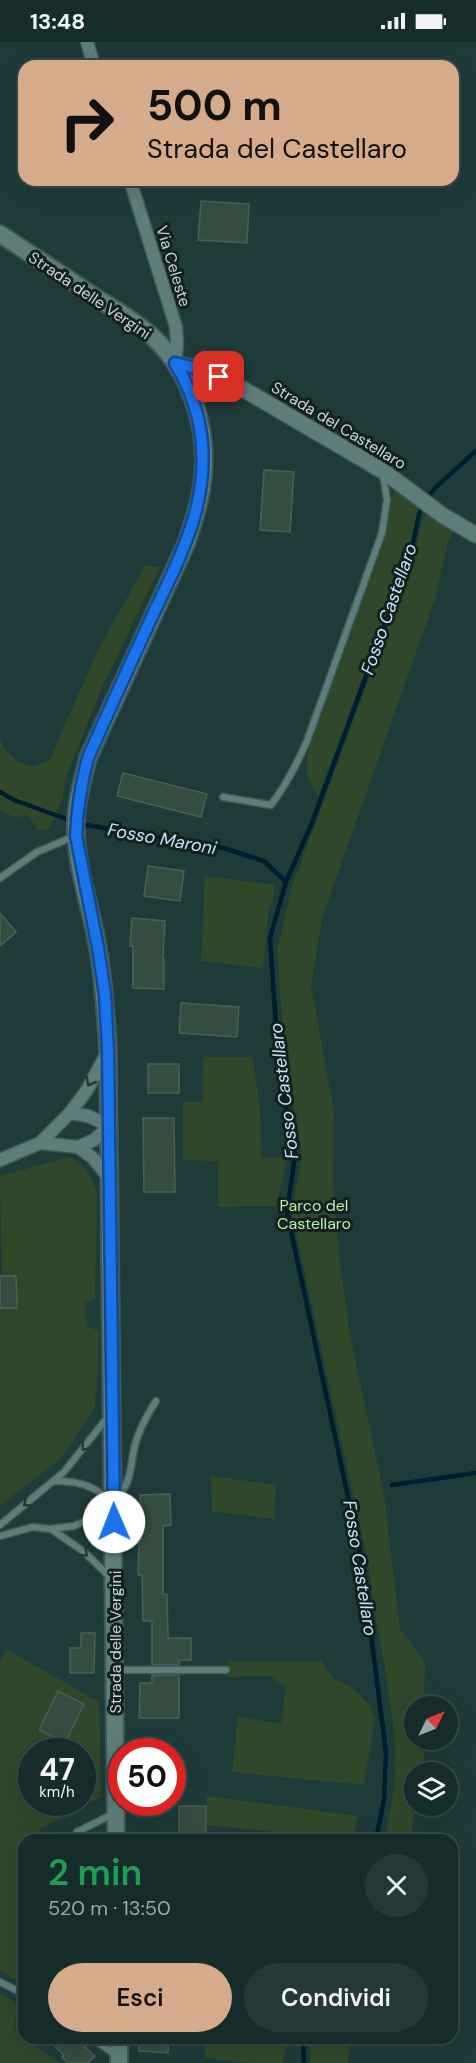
<!DOCTYPE html>
<html lang="it">
<meta charset="utf-8">
<style>
:root{--surface:#162c2b;--page:#233837;--text:#f1f3f6;--muted:#9ea7a9;--line:#354847;--accent:#d6ab8b}
body{margin:0;font-family:"DM Sans",sans-serif;background:var(--page);color:var(--text);height:100vh;display:flex;flex-direction:column;font-size:22px;white-space:nowrap}
*{box-sizing:border-box;margin:0}
p{font-size:20px;color:var(--muted)}
.icon{flex:none;width:33px;height:33px;fill:none;stroke:currentColor;stroke-width:2;stroke-linecap:round;stroke-linejoin:round}
.map{position:relative;flex:1;overflow:hidden}
.panel{position:absolute;left:18px;top:1792px;width:440px;height:210px;display:flex;flex-direction:column;background:var(--surface);border-radius:18px;box-shadow:0 6px 24px #0002,0 0 0 2px var(--line)}
.panel>*{flex:none}
.guide{position:absolute;left:18px;top:18px;width:441px;height:126px;border-radius:18px;box-shadow:0 6px 24px #0002,0 0 0 2px var(--line);background:#d6ab8b;color:#111;overflow:hidden}
.needle{width:39px;rotate:47deg}
.buttons{position:absolute;left:404px;top:1654px;display:grid;gap:12px}
.buttons a{display:grid;place-items:center;width:54px;height:54px;border-radius:50%;background:var(--surface);box-shadow:0 6px 24px #0002,0 0 0 2px var(--line);font-size:30px}
.speed{position:absolute;left:18px;top:1696px;display:flex;gap:12px;font-size:30px;font-weight:700;text-align:center}
.speed>*{display:grid;place-content:center;width:78px;height:78px;border-radius:50%;background:var(--surface);box-shadow:0 6px 24px #0002,0 0 0 2px var(--line);line-height:1}
.speed small{font-size:15px;font-weight:400}
.speed .limit{border:9px solid #d22;background:#fff;color:#111}
.pin{position:absolute;display:grid;place-items:center;width:51px;height:51px;color:#fff;margin:-26px;border-radius:12px;box-shadow:0 3px 9px #0006}
.me{position:absolute;width:66px;margin:-33px;rotate:359deg;stroke-linejoin:round;filter:drop-shadow(0 0 4px #0008)}
.turn{display:flex;align-items:center;gap:21px;height:126px;padding:0 30px;font-size:27px}
.turn .icon{width:78px;height:78px;stroke-width:2.5}
.turn b{display:block;font-size:42px;line-height:51px}
.round{display:grid;place-items:center;flex:none;width:63px;height:63px;border-radius:32px;background:var(--page)}
.headline{display:flex;align-items:center;justify-content:space-between;height:102px;padding:0 30px}
h1{font-size:36px;font-weight:600;line-height:45px;color:#1e9e55}
.primary-button{display:flex;gap:12px;margin-top:auto;padding:12px 30px}
.primary-button a{flex:1;height:69px;border-radius:36px;background:var(--accent);color:#111;font-size:24px;font-weight:600;line-height:69px;text-align:center}
.primary-button a+a{background:var(--page);color:var(--text)}
.status{display:flex;justify-content:space-between;align-items:center;height:42px;padding:0 30px;background:var(--surface);direction:ltr}
.status svg{height:16px;fill:currentColor}
.map>svg:first-child{display:block}
.green{fill:#304829;fill-rule:evenodd}
.lines{fill:none;stroke-linecap:round;stroke-linejoin:round}
.stream{stroke:#001c2f;stroke-width:4.5}
.building{fill:#354d41;stroke:#486155;stroke-width:1.5}
.service-casing{stroke:#3e5856;stroke-width:9}
.minor-casing{stroke:#3e5856;stroke-width:15}
.tertiary-casing{stroke:#3e5856;stroke-width:18}
.secondary-casing{stroke:#3e5856;stroke-width:20}
.service{stroke:#5e7d7a;stroke-width:6}
.minor{stroke:#5e7d7a;stroke-width:12}
.tertiary{stroke:#5e7d7a;stroke-width:15}
.secondary{stroke:#5e7d7a;stroke-width:16}
.oneway{stroke:#263736}
.route-casing{stroke:#114b97;stroke-width:15}
.route{stroke:#1a73e8;stroke-width:10}
.labels{text-anchor:middle;stroke-width:6;stroke-linejoin:round;paint-order:stroke}
.street-label{font-size:16px;fill:#c6d6d5;stroke:#13201f}
.park-label{font-size:16px;fill:#b7f2a6;stroke:#13201f}
.water-label{font-size:18px;font-style:italic;fill:#c3e3fa;stroke:#13201f}
</style>
<div class="status"><b>13:48</b><svg viewBox="0 0 49 12"><path d="M0 12V9h3v3zM5 12V6h3v6zM10 12V3h3v9zM15 12V0h3v12zM26 1h20v11H26zM47 4h2v5h-2z"/></svg></div>
<div class="map">
<svg width="476" height="2021" viewBox="0 0 476 2021">
<rect width="100%" height="100%" fill="#1e3b39"/>
<!-- green -->
<g class="green">
<path d="M 394,448 L 419,466 L 408,514 L 318,754 L 307,734 L 307,713 L 378,516 L 385,495 Z"/>
<path d="M 435,467 L 460,483 L 453,490 L 448,500 L 435,557 L 322,876 L 311,943 L 334,1070 L 333,1142 L 339,1214 L 350,1293 L 384,1453 L 400,1587 L 425,1620 L 424,1665 L 414,1665 L 414,1698 L 424,1698 L 424,1729 L 423,1731 L 414,1731 L 414,1764 L 416,1764 L 410,1798 L 385,1798 L 395,1740 L 395,1696 L 384,1618 L 376,1579 L 368,1521 L 292,1172 L 302,1112 L 286,1028 L 277,909 L 292,845 L 414,514 L 423,475 Z"/>
<path d="M 145,524 L 160,525 L 103,643 L 65,738 L 62,759 L 49,787 L 38,788 L 29,774 L 13,775 L 0,767 L 0,698 C 10,715 15,721 35,725 L 50,717 L 98,608 Z"/>
<path d="M 205,834 L 274,843 L 273,863 L 269,863 L 263,926 L 201,919 Z"/>
<path d="M 203,1015 L 253,1015 L 260,1069 L 262,1116 L 287,1115 L 276,1164 L 218,1165 L 218,1119 L 183,1118 L 183,1060 L 202,1060 Z"/>
<path d="M 70,1115 C 86,1125 92,1133 97,1152 L 95,1257 L 85,1261 L 87,1284 L 99,1289 L 95,1366 L 61,1416 L 0,1464 L 0,1266 L 17,1265 L 16,1234 L 2,1234 L 0,1134 Z"/>
<path d="M 211,1434 L 276,1443 L 274,1477 L 212,1469 Z"/>
<path d="M 6,1607 L 99,1660 L 101,1755 L 40,1787 L 41,1798 L 24,1798 L 24,1942 L 0,1929 L 0,1620 ZM 58,1649 L 85,1662 L 80,1673 L 62,1664 L 75,1680 L 65,1701 L 39,1688 ZM 32,1710 L 82,1710 L 82,1761 L 32,1761 Z"/>
<path d="M 227,1619 L 321,1619 L 333,1636 L 354,1647 L 370,1663 L 375,1677 L 364,1743 L 232,1730 L 238,1675 L 281,1682 L 286,1645 L 271,1634 L 228,1635 Z"/>
<path d="M 207,1754 L 358,1774 L 352,1798 L 206,1783 Z"/>
<path d="M 0,1952 L 11,1957 L 17,1964 L 14,1987 L 24,1996 L 60,2021 L 0,2021 Z"/>
<path d="M 205,1997 L 205,1996 L 289,1997 L 282,2021 L 250,2021 L 205,2016 Z"/>
<path d="M 310,1997 L 351,1997 L 348,2021 L 310,2021 Z"/>
</g>
<g class="lines">
<!-- stream -->
<g class="stream">
<path d="M 0,750 L 14,758 L 72,779"/>
<path d="M 80,782 L 223,806 L 264,819 L 286,840"/>
<path d="M 392,1443 L 476,1431"/>
<path d="M 376,1798 L 384,1757 L 386,1711 L 362,1520 L 287,1170 L 295,1113 L 279,1029 L 270,896 L 286,840 L 312,781 L 410,515 L 419,472 L 426,458 L 435,446 L 476,409"/>
<path d="M 303,1996 L 304,2021"/>
</g>
</g>
<!-- building -->
<g class="building">
<path d="M 201,159 L 249,162 L 247,201 L 198,198 Z"/>
<path d="M 264,428 L 294,430 L 290,490 L 260,488 Z"/>
<path d="M 123,731 L 207,752 L 201,775 L 117,754 Z"/>
<path d="M 148,824 L 184,829 L 180,859 L 144,854 Z"/>
<path d="M 0,871 L 16,890 L 0,904 Z"/>
<path d="M 132,876 L 165,879 L 163,917 L 164,917 L 164,947 L 133,946 L 133,904 L 130,904 Z"/>
<path d="M 181,961 L 239,965 L 237,995 L 179,991 Z"/>
<rect x="148" y="1022" width="31" height="29"/>
<path d="M 143,1076 L 174,1076 L 175,1150 L 144,1150 Z"/>
<path d="M 0,1234 L 16,1234 L 17,1266 L 0,1266 Z"/>
<path d="M 170,1452 L 171,1483 L 163,1484 L 163,1552 L 167,1552 L 168,1596 L 191,1596 L 191,1618 L 179,1618 L 179,1623 L 152,1623 L 152,1579 L 143,1579 L 142,1533 L 138,1533 L 139,1500 L 141,1500 L 140,1453 Z"/>
<path d="M 81,1591 L 95,1591 L 94,1631 L 70,1631 L 70,1606 L 81,1606 Z"/>
<path d="M 152,1633 L 179,1633 L 179,1676 L 139,1676 L 140,1641 L 152,1641 Z"/>
<path d="M 58,1649 L 84,1662 L 65,1701 L 39,1688 Z"/>
<rect x="179" y="1764" width="27" height="34"/>
<path d="M 46,1996 L 75,1996 L 95,2014 L 88,2021 L 68,2021 L 62,2015 L 64,2013 Z"/>
<path d="M 139,1996 L 169,1996 L 168,2011 L 139,2009 Z"/>
</g>
<g class="lines">
<defs>
<g id="service">
<path d="M 223,755 L 271,763 C 286,743 297,722 307,699 L 382,491 L 387,458 L 383,433"/>
<path d="M 0,836 L 37,810 L 75,794"/>
<path d="M 55,1439 C 77,1439 92,1443 109,1457"/>
<path d="M 117,1457 C 132,1439 130,1425 135,1403 C 139,1387 147,1373 156,1359"/>
<path d="M 0,1483 L 64,1430 L 107,1376"/>
<path d="M 51,1487 L 83,1509 L 110,1535"/>
<path d="M 0,1494 L 33,1485 L 50,1487 L 74,1484 L 99,1473 L 110,1464"/>
<path d="M 116,1628 L 226,1628"/>
<path d="M 77,1798 L 77,1790 L 113,1772"/>
<path d="M 0,1940 L 24,1952"/>
<path d="M 91,1996 L 116,2013"/>
</g>
<g id="minor">
<path d="M 87,0 L 94,24"/>
<path d="M 130,138 L 176,285 L 177,302 L 175,321"/>
<path d="M 70,1071 L 88,1074 L 110,1084 L 94,1098 L 78,1105"/>
<path d="M 40,1101 L 78,1105 L 93,1116 L 110,1137"/>
<path d="M 0,1118 L 40,1101 L 70,1071 L 87,1048 L 108,1009"/>
</g>
<path id="tertiary" d="M 175,321 L 195,326 L 243,347 L 383,429 L 442,473 L 476,493"/>
<g id="secondary">
<path d="M 0,192 C 32,213 64,234 95,255 C 116,268 138,281 155,297 C 194,335 211,396 201,449 C 198,467 192,484 186,502 L 88,716 C 82,741 74,767 76,793 C 78,832 92,869 98,907 C 104,940 106,974 108,1008 L 116,1798"/>
<path d="M 119,1996 L 119,2021"/>
</g>
</defs>
<!-- service casing -->
<use href="#service" class="service-casing"/>
<!-- minor casing -->
<use href="#minor" class="minor-casing"/>
<!-- tertiary casing -->
<use href="#tertiary" class="tertiary-casing"/>
<!-- secondary casing -->
<use href="#secondary" class="secondary-casing"/>
<!-- service -->
<use href="#service" class="service"/>
<!-- minor -->
<use href="#minor" class="minor"/>
<!-- tertiary -->
<use href="#tertiary" class="tertiary"/>
<!-- secondary -->
<use href="#secondary" class="secondary"/>
</g>
<!-- one-way arrows -->
<defs><path id="oneway-chevron" d="M-2-3.5L2.5 0L-2 3.5" fill="none" stroke-width="1.6" stroke-linecap="round" stroke-linejoin="round" transform="scale(1.5)"/></defs>
<g class="oneway">
<use href="#oneway-chevron" transform="translate(90 1040) rotate(119)"/>
<use href="#oneway-chevron" transform="translate(85 1405) rotate(129)"/>
<use href="#oneway-chevron" transform="translate(27 1461) rotate(141)"/>
<use href="#oneway-chevron" transform="translate(84 1511) rotate(41)"/>
</g>
<g class="lines">
<defs>
<path id="route" d="M 114,1480 L 108,1008 L 105,953 L 98,906 L 76,794 C 77,767 81,742 88,716 C 108,670 129,625 150,579 C 181,512 214,456 199,380 C 194,358 187,340 175,321 L 195,326 L 219,335"/>
</defs>
<!-- route casing -->
<use href="#route" class="route-casing"/>
<!-- route -->
<use href="#route" class="route"/>
</g>
<g class="labels">
<!-- street labels -->
<g class="street-label">
<text transform="translate(174 224) rotate(73)" y="6">Via Celeste</text>
<text transform="translate(90 253) rotate(34)" y="6">Strada delle Vergini</text>
<text transform="translate(339 383) rotate(31)" y="6">Strada del Castellaro</text>
<text transform="translate(115 1600) rotate(-90)" y="6">Strada delle Vergini</text>
</g>
<!-- park labels -->
<g class="park-label">
<text x="314" y="1169">Parco del<tspan x="314" dy="18">Castellaro</tspan></text>
</g>
<!-- water labels -->
<g class="water-label">
<text transform="translate(389 567) rotate(-71)" y="6">Fosso Castellaro</text>
<text transform="translate(162 797) rotate(10)" y="6">Fosso Maroni</text>
<text transform="translate(284 1049) rotate(-97)" y="6">Fosso Castellaro</text>
<text transform="translate(360 1526) rotate(81)" y="6">Fosso Castellaro</text>
</g>
</g>
</svg>
<div class="buttons">
<a><svg class="needle" viewBox="-14 -14 28 28"><path d="M0-13l5 13h-10z" fill="#e53935"/><path d="M0 13l5-13h-10z" fill="#9ea7a9"/></svg></a>
<a><svg class="icon" aria-label="layers" viewBox="0 0 24 24"><path d="M12 4l9 5-9 5-9-5zM3 14l9 5 9-5"/></svg></a>
</div>
<div class="speed"><div>47<small>km/h</small></div><div class="limit">50</div></div>
<div class="pin" style="left:219px;top:335px;background:#d93025"><svg class="icon" aria-label="arrive" viewBox="0 0 24 24"><path d="M6 21V4h12l-3 4 3 4H6"/></svg></div>
<svg class="me" style="left:114px;top:1480px" viewBox="-20 -20 40 40"><circle r="19" fill="#fff"/><path d="M0-13L10 11 0 6-10 11z" fill="#1a73e8"/></svg>
<div class="guide">
<div class="turn"><svg class="icon" aria-label="right" viewBox="0 0 24 24"><path d="M7 20v-9h11M14 6l5 5-5 5"/></svg><div><b>500 m</b>Strada del Castellaro</div></div>
</div>
<section class="panel">
<div class="headline"><div><h1>2 min</h1><p>520 m · 13:50</p></div><a class="round"><svg class="icon" aria-label="close" viewBox="0 0 24 24"><path d="M6 6l12 12M18 6L6 18"/></svg></a></div>
<div class="primary-button"><a>Esci</a><a>Condividi</a></div>
</section>
</div>
